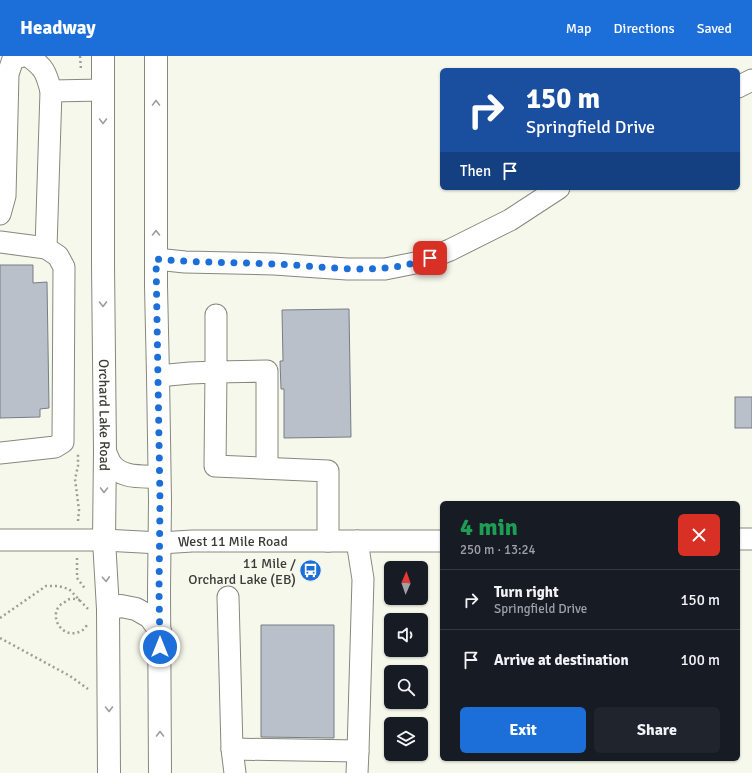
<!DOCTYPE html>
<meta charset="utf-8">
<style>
:root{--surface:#171b24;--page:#20242c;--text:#f1f3f6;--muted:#9ea1a6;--line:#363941;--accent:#1c6fd9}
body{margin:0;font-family:Signika,sans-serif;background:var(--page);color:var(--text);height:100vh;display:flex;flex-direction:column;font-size:15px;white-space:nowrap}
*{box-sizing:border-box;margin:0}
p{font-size:13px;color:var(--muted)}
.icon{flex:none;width:22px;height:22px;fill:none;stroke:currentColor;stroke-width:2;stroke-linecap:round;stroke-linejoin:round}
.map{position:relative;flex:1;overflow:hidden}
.side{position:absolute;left:440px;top:445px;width:300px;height:260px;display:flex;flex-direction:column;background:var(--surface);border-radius:6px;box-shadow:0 1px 3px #0004}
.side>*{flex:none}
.hud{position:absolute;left:440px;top:12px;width:300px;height:122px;border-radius:6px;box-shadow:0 1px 3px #0004;background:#1a4fa0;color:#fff;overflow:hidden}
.needle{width:26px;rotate:2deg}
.buttons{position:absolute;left:384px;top:505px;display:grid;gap:8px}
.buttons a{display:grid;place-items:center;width:44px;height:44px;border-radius:6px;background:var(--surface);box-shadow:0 1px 3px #0004;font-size:20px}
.pin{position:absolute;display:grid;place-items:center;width:34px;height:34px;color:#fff;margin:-17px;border-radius:8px;box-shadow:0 2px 6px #0006}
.me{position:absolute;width:44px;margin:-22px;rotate:0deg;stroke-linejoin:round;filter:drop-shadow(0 0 3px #0008)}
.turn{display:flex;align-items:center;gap:14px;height:84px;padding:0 20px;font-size:18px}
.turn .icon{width:52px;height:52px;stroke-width:2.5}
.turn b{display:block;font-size:28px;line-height:34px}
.then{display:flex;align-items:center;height:38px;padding:0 20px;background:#0003;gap:8px;font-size:15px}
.round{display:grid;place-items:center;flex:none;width:42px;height:42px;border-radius:6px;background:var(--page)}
.headline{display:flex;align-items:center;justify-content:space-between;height:68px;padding:0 20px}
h1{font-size:24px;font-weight:700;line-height:30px;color:#1e9e55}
.primary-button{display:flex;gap:8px;margin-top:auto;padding:8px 20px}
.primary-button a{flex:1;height:46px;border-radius:6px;background:var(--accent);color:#fff;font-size:16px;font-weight:700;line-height:46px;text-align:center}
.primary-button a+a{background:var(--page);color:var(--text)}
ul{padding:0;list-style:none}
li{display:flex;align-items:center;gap:12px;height:60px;padding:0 20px;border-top:1px solid var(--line)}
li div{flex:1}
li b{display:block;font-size:15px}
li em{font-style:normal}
header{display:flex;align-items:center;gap:24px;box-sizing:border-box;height:56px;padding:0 20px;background:var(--accent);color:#fff}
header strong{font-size:19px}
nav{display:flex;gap:22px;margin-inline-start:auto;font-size:14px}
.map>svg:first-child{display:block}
.building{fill:#b9c0ca;stroke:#767d86}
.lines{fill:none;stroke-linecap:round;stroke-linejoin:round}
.minor-casing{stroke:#87887d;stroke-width:23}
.major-casing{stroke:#87887d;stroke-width:24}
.path{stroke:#9d9e95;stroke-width:2.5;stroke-dasharray:2 3;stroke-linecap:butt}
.minor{stroke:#fff;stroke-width:21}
.major{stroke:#fff;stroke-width:22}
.oneway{stroke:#9d9d9b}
.route{stroke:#1c6fd9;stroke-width:7;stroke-dasharray:0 12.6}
.labels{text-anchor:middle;stroke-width:3;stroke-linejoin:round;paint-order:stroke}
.street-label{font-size:14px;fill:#3b3b37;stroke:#f6f8ec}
.poi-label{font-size:14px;fill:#3b3b37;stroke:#f6f8ec;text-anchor:end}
</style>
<header>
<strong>Headway</strong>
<nav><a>Map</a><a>Directions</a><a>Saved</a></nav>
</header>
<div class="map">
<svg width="752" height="717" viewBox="0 0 752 717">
<rect width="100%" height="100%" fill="#f6f8ec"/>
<!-- building -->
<g class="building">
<path d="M 0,209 L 33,209 L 33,227 L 47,226 L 49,352 L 40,353 L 40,361 L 0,362 Z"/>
<path d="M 349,253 L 351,381 L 284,382 L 284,333 L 281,333 L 280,305 L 283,305 L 282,254 Z"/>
<rect x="735" y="341" width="17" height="31"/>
<path d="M 261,569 L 334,569 L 334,682 L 261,681 Z"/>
</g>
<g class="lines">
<defs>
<g id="minor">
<path d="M 28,0 C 44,11 46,16 51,35 L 46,192"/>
<path d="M 738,31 L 752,24"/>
<path d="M 51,35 L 103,34"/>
<path d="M 0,158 L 5,140 L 8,18 L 13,3 L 22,0"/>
<path d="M 0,186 L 46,192 L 58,200 L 64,211 L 63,386 L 55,391 L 0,397"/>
<path d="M 156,203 L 185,206 L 274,208 L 347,213 L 385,213 L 420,206 L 450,194 L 510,164 L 559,132"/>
<path d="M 216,259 L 216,316 L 267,315 L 267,412"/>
<path d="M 158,320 L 190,317 L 216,316 L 215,410 L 328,415 L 328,485"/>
<path d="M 738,483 L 752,483"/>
<path id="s1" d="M 0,484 L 104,484 L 160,487 L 192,485 L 442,485"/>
<path d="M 228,541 L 232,693 L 235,717"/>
<path d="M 232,693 L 358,695 L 363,523 L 357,485"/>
<path d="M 357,717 L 358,695"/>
</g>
<g id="major">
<path id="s2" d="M 103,0 L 103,209 L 105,395 L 104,484 L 108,553 L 109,717"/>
<path d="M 156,0 L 156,230 L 158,320 L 160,445 L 159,535 L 160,717"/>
<path d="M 105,395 C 106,399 108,403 110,407 C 121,423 142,420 159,421"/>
<path d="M 108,553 L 121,550 L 136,553 L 150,561 L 160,575"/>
</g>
</defs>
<!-- minor casing -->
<use href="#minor" class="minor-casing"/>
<!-- major casing -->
<use href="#major" class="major-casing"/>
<!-- path -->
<g class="path">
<path d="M 80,0 L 81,14"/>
<path d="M 78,465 L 79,454 L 75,423 L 78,410 L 78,397"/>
<path d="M 77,502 L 77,522 L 86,534"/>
<path d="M 80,544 C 77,544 73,542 71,543 C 68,543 67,545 65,546 C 45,555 61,586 81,575 C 84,574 86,570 88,568"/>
<path d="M 0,562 L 46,530 L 58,530 L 69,533 L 88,553"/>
<path d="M 0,582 L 70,620 L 88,633"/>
</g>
<!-- minor -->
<use href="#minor" class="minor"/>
<!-- major -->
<use href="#major" class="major"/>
</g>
<!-- one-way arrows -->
<defs><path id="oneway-chevron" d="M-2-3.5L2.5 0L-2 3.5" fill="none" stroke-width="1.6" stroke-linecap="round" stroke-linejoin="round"/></defs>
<g class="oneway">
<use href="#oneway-chevron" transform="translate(156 47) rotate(-90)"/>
<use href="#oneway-chevron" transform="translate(103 65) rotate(90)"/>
<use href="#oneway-chevron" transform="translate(156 177) rotate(-90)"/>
<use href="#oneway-chevron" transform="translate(103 248) rotate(89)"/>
<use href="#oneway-chevron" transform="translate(104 434) rotate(91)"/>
<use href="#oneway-chevron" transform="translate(106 523) rotate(87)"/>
<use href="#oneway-chevron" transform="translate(109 653) rotate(89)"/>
<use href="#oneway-chevron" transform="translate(160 678) rotate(-90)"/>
</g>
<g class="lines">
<!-- route -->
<path class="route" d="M 160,591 L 159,535 L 160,445 L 156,203 C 195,207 234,206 274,208 C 325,210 381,221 430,202"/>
</g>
<!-- icons -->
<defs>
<symbol id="bus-disc" viewBox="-11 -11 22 22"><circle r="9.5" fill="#1c6fd9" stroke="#f6f8ec"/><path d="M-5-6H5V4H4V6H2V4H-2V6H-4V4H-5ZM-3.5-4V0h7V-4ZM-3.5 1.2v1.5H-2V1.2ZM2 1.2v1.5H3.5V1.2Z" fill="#fff"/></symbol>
</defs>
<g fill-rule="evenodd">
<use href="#bus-disc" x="298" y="502" width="25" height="25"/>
</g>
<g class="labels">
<!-- street labels -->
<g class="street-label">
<text dy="5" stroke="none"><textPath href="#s2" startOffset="359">Orchard Lake Road</textPath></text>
<text dy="5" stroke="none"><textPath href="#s1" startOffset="233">West 11 Mile Road</textPath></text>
</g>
<!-- poi labels -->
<g class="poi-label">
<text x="296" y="512">11 Mile /<tspan x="296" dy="16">Orchard Lake (EB)</tspan></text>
</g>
</g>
</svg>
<div class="buttons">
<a><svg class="needle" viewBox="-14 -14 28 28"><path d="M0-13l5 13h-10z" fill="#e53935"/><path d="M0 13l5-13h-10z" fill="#9ea1a6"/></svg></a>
<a><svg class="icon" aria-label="sound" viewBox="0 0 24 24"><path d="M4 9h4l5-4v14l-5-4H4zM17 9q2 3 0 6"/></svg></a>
<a><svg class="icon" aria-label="search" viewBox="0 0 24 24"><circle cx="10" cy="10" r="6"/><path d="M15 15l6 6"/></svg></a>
<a><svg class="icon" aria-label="layers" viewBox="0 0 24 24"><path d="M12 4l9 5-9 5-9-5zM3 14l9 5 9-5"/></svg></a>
</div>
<div class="pin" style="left:430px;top:202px;background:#d93025"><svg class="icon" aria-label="arrive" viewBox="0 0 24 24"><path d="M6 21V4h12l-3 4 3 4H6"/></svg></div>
<svg class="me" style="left:160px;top:591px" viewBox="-20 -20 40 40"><circle r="17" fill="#1c6fd9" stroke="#fff" stroke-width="3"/><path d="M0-11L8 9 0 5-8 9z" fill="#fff"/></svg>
<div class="hud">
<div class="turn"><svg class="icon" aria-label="right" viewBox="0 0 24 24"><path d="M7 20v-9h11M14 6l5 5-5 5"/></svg><div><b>150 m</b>Springfield Drive</div></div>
<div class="then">Then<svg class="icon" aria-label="arrive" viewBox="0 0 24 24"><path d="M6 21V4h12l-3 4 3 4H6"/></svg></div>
</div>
<section class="side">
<div class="headline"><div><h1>4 min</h1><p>250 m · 13:24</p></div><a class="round" style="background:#d93025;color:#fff"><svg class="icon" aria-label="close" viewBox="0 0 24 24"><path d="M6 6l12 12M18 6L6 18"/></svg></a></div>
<ul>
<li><svg class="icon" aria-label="right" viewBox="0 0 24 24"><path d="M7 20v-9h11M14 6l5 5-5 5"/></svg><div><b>Turn right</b><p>Springfield Drive</p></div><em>150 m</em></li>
<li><svg class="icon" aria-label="arrive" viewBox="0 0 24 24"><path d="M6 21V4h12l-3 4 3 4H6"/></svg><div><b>Arrive at destination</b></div><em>100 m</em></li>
</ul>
<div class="primary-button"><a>Exit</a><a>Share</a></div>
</section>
</div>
